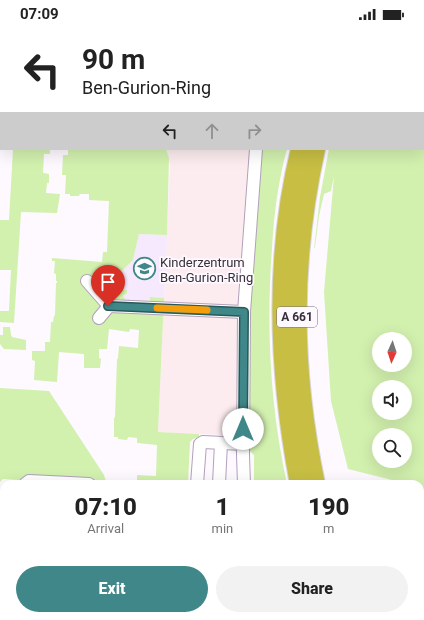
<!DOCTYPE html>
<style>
:root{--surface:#fff;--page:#f2f2f2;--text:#222;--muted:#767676;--accent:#3f8788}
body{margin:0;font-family:Roboto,sans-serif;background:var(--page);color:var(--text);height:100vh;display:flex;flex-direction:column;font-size:15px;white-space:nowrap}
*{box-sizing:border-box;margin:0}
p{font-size:13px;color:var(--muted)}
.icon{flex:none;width:22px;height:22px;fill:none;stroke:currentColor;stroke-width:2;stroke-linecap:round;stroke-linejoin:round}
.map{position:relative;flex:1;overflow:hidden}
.panel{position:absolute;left:0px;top:452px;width:424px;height:140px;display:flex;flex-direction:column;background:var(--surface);border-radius:12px 12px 0 0;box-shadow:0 4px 16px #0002}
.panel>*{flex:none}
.guide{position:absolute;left:0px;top:0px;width:424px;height:122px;box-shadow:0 4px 16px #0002;background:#fff;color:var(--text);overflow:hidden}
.needle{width:26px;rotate:183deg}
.tools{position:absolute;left:372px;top:304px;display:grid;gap:8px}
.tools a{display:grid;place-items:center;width:40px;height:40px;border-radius:50%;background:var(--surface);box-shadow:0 4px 16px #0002;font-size:20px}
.pin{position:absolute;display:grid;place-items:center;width:34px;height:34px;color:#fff;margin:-41px -17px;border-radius:50% 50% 50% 0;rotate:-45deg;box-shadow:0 0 4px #0007}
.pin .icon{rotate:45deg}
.me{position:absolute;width:44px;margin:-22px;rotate:0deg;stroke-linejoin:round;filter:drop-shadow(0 0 3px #0008)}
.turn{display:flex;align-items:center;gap:14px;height:84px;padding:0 16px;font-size:18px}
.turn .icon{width:52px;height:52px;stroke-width:2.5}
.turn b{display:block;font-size:28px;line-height:34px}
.lanes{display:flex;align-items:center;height:38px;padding:0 16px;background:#0003;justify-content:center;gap:20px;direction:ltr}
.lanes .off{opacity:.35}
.eta{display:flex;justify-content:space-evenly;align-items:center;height:68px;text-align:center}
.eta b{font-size:24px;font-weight:800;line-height:28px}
.action{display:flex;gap:8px;margin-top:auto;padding:8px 16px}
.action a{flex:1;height:46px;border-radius:24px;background:var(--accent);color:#fff;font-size:16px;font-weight:800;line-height:46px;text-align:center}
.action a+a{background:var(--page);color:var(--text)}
.status{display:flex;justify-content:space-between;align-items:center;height:28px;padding:0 20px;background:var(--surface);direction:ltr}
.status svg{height:11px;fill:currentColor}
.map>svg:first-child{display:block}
.commercial{fill:#fcecef}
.built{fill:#f6e8fd}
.green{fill:#d2f0ae;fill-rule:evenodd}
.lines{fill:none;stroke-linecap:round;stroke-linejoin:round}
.minor-casing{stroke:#b2a0bb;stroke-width:14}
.highway-casing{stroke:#d7d6d8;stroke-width:20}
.minor{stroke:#fff;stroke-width:12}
.highway{stroke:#c7be43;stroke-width:18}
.route-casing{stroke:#295858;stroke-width:10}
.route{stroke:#3f8788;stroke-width:7}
.slow{stroke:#f59e0b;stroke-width:7}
.labels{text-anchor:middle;stroke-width:3.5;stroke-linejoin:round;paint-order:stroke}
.shield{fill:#fdf9ff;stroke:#726c76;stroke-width:1}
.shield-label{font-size:12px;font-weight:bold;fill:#37303b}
.poi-label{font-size:13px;fill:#37303b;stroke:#fdf9ff;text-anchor:start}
</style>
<div class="status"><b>07:09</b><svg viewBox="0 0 49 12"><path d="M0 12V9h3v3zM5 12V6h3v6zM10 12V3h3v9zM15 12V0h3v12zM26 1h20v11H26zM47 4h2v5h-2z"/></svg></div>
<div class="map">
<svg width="424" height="592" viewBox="0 0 424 592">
<rect width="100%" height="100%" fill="#fdf9ff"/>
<!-- commercial -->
<g class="commercial">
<rect x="148" y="0" width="78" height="1"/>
<path d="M 166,121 L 256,121 L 243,408 L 158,404 L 170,136 Z"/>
<path d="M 420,490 L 424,493 L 424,592 L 380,592 L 379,588 L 420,588 Z"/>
<path d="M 219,588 L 302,588 L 304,592 L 218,592 Z"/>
</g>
<!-- built -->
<g class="built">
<path d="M 139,206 L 167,207 L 164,270 L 150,269 L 150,273 L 126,272 L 123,268 L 127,262 L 110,261 L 107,258 L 133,232 Z"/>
<path d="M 4,585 L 4,588 L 77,588 L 77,592 L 0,592 Z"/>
</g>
<!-- green -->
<g class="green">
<path d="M 0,0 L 148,0 L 1,1 L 1,9 Z"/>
<path d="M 423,64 L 424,64 L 424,463 L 420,460 L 420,456 L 408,456 L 348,441 L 331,373 L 324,264 L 334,148 L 331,163 L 324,166 L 319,188 L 315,219 L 314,221 L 320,169 L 329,121 L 423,121 ZM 379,311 L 405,311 L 405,337 L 379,337 ZM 379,359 L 405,359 L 405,385 L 379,385 ZM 379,407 L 405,407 L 405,433 L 379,433 Z"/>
<path d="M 13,121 L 50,121 L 50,126 L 44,126 L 43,145 L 49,146 L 49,155 L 47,155 L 46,165 L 60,166 L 57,185 L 21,184 L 14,295 L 0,294 L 0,283 L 9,283 L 11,242 L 0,242 L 0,192 L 9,192 Z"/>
<path d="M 68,121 L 166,121 L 169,130 L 167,207 L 139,206 L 133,232 L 107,258 L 110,261 L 127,262 L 127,265 L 123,268 L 126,272 L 129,271 L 129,272 L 150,273 L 150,269 L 164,270 L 158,404 L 199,406 L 199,409 L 193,411 L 190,414 L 188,456 L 137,456 L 137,447 L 156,448 L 157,417 L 137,415 L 137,410 L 128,409 L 127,412 L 118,411 L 118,409 L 114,409 L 114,390 L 115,389 L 117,331 L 118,331 L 119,318 L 138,320 L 139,302 L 130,301 L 129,304 L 109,301 L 107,321 L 99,321 L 99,330 L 101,331 L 100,340 L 84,340 L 84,326 L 59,324 L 57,354 L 34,352 L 35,333 L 32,332 L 32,323 L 45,323 L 45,314 L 50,314 L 51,294 L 53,294 L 54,288 L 55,287 L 56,255 L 57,255 L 57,253 L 56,253 L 56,246 L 54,245 L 55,233 L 52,233 L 52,230 L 102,234 L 103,224 L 107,224 L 109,173 L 89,172 L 89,166 L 80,166 L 79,168 L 70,168 L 70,166 L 65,166 L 66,147 L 62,147 L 63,127 L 68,127 Z"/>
<path d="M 256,121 L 287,121 C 278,153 274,187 272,220 C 266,299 270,379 287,456 L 254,456 L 254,427 L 243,416 L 253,407 L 243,401 Z"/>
<path d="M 3,299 L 10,299 L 11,307 L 12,309 L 26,312 L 26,322 L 4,321 L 0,316 L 0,307 L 3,307 Z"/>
<path d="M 0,360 L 49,363 L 104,447 L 107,456 L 77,456 L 3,451 L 0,454 Z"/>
<path d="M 0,539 L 4,543 L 4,585 L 0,592 Z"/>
<rect x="77" y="588" width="26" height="4"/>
<rect x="142" y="588" width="36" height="4"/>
<path d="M 302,588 L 326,588 L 327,592 L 304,592 Z"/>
</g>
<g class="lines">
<defs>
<g id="minor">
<path d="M 226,0 L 226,1"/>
<path d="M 87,253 L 109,278 L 244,284"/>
<path d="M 99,290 L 109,278"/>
<path d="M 25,456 L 29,453 L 89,456"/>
<path d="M 197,456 L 200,416 L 203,414 L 243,416"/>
<path d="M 219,456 L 221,415"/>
<path d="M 244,456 L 243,427 L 244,284 L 256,121"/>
<path d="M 420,480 L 424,483"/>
<path d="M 218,592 L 219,588"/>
</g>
<g id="highway">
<path d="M 336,1 L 337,0"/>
<path d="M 352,1 L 353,0"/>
<path d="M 316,121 C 291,235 292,342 316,456"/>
<path d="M 299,456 C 278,346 273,230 300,121"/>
<path d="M 339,588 L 340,592"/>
<path d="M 354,588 L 356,592"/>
</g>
</defs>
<!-- minor casing -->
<use href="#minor" class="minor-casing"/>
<!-- highway casing -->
<use href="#highway" class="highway-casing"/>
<!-- minor -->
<use href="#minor" class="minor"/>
<!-- highway -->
<use href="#highway" class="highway"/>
</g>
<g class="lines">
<defs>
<path id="route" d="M 108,278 L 244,284 L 243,401"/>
</defs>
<!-- route casing -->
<use href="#route" class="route-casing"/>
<!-- route -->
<use href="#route" class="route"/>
<!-- slow -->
<path class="slow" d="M 157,280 L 207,282"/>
</g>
<!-- icons -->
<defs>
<symbol id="school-ring" viewBox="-11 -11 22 22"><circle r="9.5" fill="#fdf9ff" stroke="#3f8788" stroke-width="1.5"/><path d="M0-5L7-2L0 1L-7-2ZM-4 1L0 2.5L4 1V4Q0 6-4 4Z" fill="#3f8788"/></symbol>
</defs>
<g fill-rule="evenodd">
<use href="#school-ring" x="132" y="228" width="25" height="25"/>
</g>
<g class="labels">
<!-- shield labels -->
<rect class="shield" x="277" y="279" width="40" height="20" rx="3"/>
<g class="shield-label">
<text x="297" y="293">A 661</text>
</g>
<!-- poi labels -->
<g class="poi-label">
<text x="160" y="239">Kinderzentrum<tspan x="160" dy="15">Ben-Gurion-Ring</tspan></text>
</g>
</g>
</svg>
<div class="tools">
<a><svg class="needle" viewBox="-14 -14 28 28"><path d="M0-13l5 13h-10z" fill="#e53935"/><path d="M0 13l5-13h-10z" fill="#767676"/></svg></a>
<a><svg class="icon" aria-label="sound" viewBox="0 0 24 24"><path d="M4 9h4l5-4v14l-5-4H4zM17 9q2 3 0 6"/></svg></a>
<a><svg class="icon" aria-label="search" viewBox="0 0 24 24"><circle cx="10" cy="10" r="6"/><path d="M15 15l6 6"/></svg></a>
</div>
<div class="pin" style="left:108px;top:278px;background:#d93025"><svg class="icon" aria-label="arrive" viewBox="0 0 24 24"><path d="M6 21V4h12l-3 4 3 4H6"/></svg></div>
<svg class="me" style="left:243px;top:401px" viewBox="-20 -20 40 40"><circle r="19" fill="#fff"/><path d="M0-13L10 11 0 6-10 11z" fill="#3f8788"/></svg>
<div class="guide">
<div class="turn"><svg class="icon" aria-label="left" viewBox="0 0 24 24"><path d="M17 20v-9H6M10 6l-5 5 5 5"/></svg><div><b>90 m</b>Ben-Gurion-Ring</div></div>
<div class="lanes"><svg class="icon" aria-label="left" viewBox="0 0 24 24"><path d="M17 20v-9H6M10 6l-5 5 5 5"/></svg><svg class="icon off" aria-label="ahead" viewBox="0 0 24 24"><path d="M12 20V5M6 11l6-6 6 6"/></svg><svg class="icon off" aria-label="right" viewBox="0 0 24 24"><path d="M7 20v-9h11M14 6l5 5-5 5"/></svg></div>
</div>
<section class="panel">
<div class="eta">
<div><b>07:10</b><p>Arrival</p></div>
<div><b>1</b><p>min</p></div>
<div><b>190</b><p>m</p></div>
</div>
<div class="action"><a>Exit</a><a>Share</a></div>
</section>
</div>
